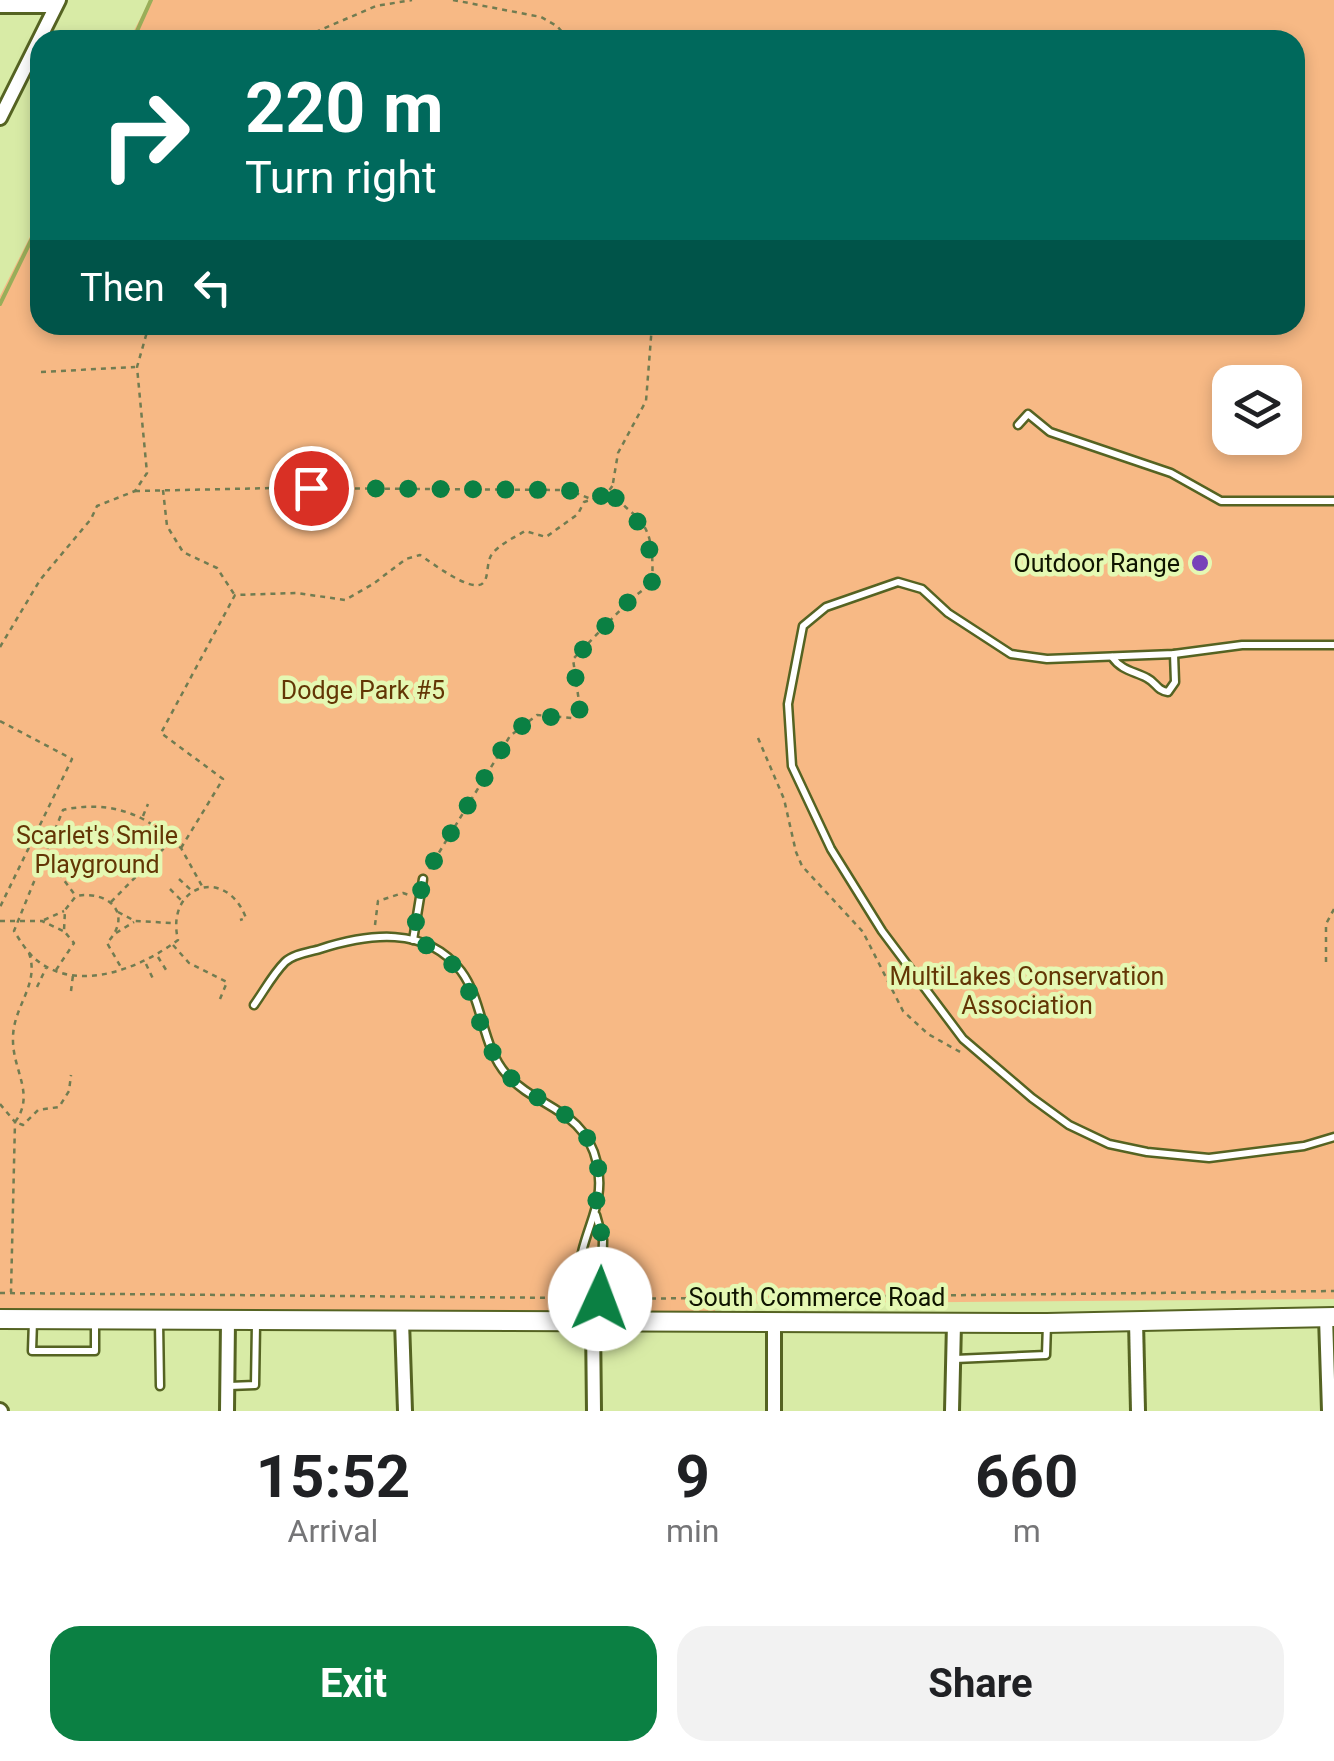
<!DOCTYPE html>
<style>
:root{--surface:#fff;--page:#f2f2f2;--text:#202124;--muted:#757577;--accent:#0b8043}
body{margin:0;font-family:Roboto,sans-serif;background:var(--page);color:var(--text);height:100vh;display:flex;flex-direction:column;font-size:38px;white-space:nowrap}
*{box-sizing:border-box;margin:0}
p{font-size:32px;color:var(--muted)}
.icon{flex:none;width:55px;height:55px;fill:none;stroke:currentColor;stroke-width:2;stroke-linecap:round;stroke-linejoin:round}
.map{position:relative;height:1411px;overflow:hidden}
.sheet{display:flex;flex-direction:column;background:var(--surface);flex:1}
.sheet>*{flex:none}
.top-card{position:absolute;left:30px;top:30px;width:1275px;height:305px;border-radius:30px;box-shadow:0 5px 15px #0003;background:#00695c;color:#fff;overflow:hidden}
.controls{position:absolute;left:1212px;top:365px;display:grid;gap:20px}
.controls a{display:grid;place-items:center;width:90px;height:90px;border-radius:20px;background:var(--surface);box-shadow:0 5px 15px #0003;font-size:50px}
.pin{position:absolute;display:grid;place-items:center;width:85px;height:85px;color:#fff;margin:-42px;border:5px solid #fff;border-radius:50%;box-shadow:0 2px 10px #0007}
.me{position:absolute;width:110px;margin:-55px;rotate:2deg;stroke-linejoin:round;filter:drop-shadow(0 0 8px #0008)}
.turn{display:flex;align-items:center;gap:35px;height:210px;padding:0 50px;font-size:45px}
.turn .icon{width:130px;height:130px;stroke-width:2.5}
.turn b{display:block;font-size:70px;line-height:85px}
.then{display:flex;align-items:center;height:95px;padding:0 50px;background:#0003;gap:20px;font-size:38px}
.eta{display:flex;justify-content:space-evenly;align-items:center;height:170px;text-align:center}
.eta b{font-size:60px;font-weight:700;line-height:70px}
.cta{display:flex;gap:20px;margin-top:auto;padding:20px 50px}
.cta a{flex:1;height:115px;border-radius:30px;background:var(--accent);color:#fff;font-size:40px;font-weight:700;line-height:115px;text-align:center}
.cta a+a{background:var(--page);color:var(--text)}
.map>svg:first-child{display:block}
.green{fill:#f7b985;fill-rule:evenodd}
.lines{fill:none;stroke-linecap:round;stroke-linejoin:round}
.stream{stroke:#99ae59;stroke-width:4}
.service-casing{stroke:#556322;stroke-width:11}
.minor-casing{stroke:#556322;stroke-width:18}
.tertiary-casing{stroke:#556322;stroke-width:22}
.path{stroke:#717c51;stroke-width:2.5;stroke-dasharray:5 5;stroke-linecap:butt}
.service{stroke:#fff;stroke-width:6}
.minor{stroke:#fff;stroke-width:12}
.tertiary{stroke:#fff;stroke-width:18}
.route{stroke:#0b8043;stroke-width:18;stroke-dasharray:0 32.4}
.poi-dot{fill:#7742b9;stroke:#e5f8b3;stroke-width:4}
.labels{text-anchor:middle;stroke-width:9;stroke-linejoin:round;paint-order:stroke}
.poi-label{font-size:25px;fill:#0f1400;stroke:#e5f8b3;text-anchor:end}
.park-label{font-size:25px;fill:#633605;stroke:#e5f8b3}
.street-label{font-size:25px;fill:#0f1400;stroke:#e5f8b3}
</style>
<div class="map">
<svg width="1334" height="1411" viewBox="0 0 1334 1411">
<rect width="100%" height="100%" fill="#d8eba6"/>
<!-- green -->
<path class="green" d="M 150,0 L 1334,0 L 1334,1299 L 716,1304 L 714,1319 L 0,1315 L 0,296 L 40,217 L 40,325 L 1295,325 L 1295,40 L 129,40 ZM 1230,382 L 1285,382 L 1285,438 L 1230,438 Z"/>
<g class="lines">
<!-- stream -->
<g class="stream">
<path d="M 133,40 L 151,0"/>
<path d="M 0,304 L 40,222"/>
</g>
<defs>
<g id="service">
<path d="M 1018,425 L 1028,414 L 1050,432 L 1171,473 L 1221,501 L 1334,501"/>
<path d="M 1334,645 L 1242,645 L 1174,654 L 1047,659 L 1011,654 L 948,613 L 922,589 L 898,582 L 826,607 L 803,626 L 788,704 L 792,766 L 831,849 L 882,931 L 963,1039 L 1032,1098 L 1069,1125 L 1109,1144 L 1147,1152 L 1209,1158 L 1304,1146 L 1334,1137"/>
<path d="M 1112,657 C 1122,671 1134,671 1147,678 C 1157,683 1156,690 1168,692 L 1175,682 L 1174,654"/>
<path d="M 413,940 L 423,879"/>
<path d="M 254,1005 C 264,991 273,974 285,962 C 293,954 310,952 320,949 C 367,934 426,925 461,971 C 484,1002 481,1046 507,1075 C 537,1108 585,1109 597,1163 C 605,1199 590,1219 582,1252 C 576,1273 578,1298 578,1320"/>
<path d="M 596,1215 L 603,1240 L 601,1320"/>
<path d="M 33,1321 L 32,1351 L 95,1351 L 95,1322"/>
<path d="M 159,1322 L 160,1386"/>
<path d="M 955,1359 L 1046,1355 L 1047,1324"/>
<path d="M 229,1386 L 255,1385 L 256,1324"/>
</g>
<g id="minor">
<path d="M 0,6 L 55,6"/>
<path d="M 0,118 L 59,0"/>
<path d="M 1326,1317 L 1329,1411"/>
<path d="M 402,1321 L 405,1411"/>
<path d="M 593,1321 L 594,1411"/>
<path d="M 1136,1321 L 1138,1411"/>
<path d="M 774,1322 L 774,1411"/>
<path d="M 0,1410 L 1,1411"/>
<path d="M 227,1411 L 228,1321"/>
<path d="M 952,1411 L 954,1323"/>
</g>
<path id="tertiary" d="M 0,1319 L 1047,1323 L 1334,1317"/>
</defs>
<!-- service casing -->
<use href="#service" class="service-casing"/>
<!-- minor casing -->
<use href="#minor" class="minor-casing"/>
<!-- tertiary casing -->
<use href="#tertiary" class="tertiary-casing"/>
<!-- path -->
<g class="path">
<path d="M 453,0 L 541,17 L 557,26 L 569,40"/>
<path d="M 297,40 L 376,6 L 412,0"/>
<path d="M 34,215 L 40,217"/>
<path d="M 41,372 L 135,367"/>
<path d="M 613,483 L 618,453 L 646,401 L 652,325"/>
<path d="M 163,490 L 167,526 L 183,552 L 217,568 L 234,594"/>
<path d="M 135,491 L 275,488 L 568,490 L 591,499"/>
<path d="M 0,647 L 40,580 L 91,519 L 97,506 L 135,491 L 147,473 L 137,367 L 149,325"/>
<path d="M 0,721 L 72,759 L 0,907"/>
<path d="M 758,738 L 784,799 L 796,852 L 802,866 L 863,932 L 903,1011 L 928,1034 L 962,1053"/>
<path d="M 143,816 L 148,804"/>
<path d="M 171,841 L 181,848 L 202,886"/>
<path d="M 181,848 L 223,779 L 161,733 L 235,595 L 297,593 L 345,600 L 373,584 L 406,559 L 420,555 C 431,562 472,594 483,583 C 489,578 486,562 492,554 C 500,544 515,537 525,531 L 546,537 L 578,514 L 584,502 L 606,495 L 613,485 C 618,510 638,510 647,532 C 653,545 653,569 652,583 L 630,600 L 573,659 L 580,709 L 572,718 L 537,715 L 510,736 L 429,869"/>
<path d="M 47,857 L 75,895"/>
<path d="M 151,864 L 161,873"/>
<path d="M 179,879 L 191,890"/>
<path d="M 170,889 L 181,900"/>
<path d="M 111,902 L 171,841 C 143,810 102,801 63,810 L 14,931 C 21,942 28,954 39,962 C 81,993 142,967 178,940 C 165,885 226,865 246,918 L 240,920"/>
<path d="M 118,912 L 135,921 L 172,923"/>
<path d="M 44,920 L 64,911"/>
<path d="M 0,921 L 42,921 L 63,931"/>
<path d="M 375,925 L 378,901 L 403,893 L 409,895"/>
<path d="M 116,933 L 134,922"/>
<path d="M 173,945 L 189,963 L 227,982 L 220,999"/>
<path d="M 29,953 C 40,985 13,1006 13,1038 C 12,1070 36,1094 15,1122 L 23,1125 L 38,1110 L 59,1107 L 69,1091 L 71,1075"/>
<path d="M 158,957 L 168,973"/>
<path d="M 1326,962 L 1326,924 L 1334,909"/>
<path d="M 146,964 L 154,981"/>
<path d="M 56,970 L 74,943 L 64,931 L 65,910 L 76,896 C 109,890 134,914 107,943 L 122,969"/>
<path d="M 37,987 L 46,968"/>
<path d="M 71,991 L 73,975"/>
<path d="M 0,1104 L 15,1122 L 11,1292"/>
<path d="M 0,1293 L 568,1298"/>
<path d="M 563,1296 L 568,1275"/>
<path d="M 611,1299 L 1334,1291"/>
</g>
<!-- service -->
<use href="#service" class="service"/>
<!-- minor -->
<use href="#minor" class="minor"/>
<!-- tertiary -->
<use href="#tertiary" class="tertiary"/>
</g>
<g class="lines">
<!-- route -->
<path class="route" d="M 311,488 L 568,490 L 591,498 L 606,495 L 613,484 L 616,500 L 648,532 L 652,583 L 630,600 L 573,660 L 580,709 L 572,718 L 534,716 L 510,736 L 423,879 L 413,940 C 481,963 467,1017 501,1066 C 527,1105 582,1104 597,1161 C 601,1179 595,1197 596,1215 C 597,1222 601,1230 602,1237 C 605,1257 602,1279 600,1299"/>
</g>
<!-- markers -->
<circle class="poi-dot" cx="1200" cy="563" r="10"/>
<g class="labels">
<!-- poi labels -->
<g class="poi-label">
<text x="1180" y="572">Outdoor Range</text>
</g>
<!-- park labels -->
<g class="park-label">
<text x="363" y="699">Dodge Park #5</text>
<text x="97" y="844">Scarlet's Smile<tspan x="97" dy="29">Playground</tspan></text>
<text x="1027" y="985">MultiLakes Conservation<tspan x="1027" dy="29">Association</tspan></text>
</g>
<!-- street labels -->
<g class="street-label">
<text x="817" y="1306">South Commerce Road</text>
</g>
</g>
</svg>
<div class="controls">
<a><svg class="icon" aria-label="layers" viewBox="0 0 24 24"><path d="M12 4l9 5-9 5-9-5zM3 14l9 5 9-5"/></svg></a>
</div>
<div class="pin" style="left:311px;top:488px;background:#d93025"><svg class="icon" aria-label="arrive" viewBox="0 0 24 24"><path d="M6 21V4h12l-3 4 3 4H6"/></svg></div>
<svg class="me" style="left:600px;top:1299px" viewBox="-20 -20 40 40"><circle r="19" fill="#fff"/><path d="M0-13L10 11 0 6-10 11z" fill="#0b8043"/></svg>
<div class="top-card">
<div class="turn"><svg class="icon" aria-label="right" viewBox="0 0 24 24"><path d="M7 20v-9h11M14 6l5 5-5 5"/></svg><div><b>220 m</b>Turn right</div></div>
<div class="then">Then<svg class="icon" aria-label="left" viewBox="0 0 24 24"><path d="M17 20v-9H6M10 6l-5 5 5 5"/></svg></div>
</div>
</div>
<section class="sheet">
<div class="eta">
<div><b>15:52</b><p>Arrival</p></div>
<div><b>9</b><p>min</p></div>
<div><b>660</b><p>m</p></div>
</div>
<div class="cta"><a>Exit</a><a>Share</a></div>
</section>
